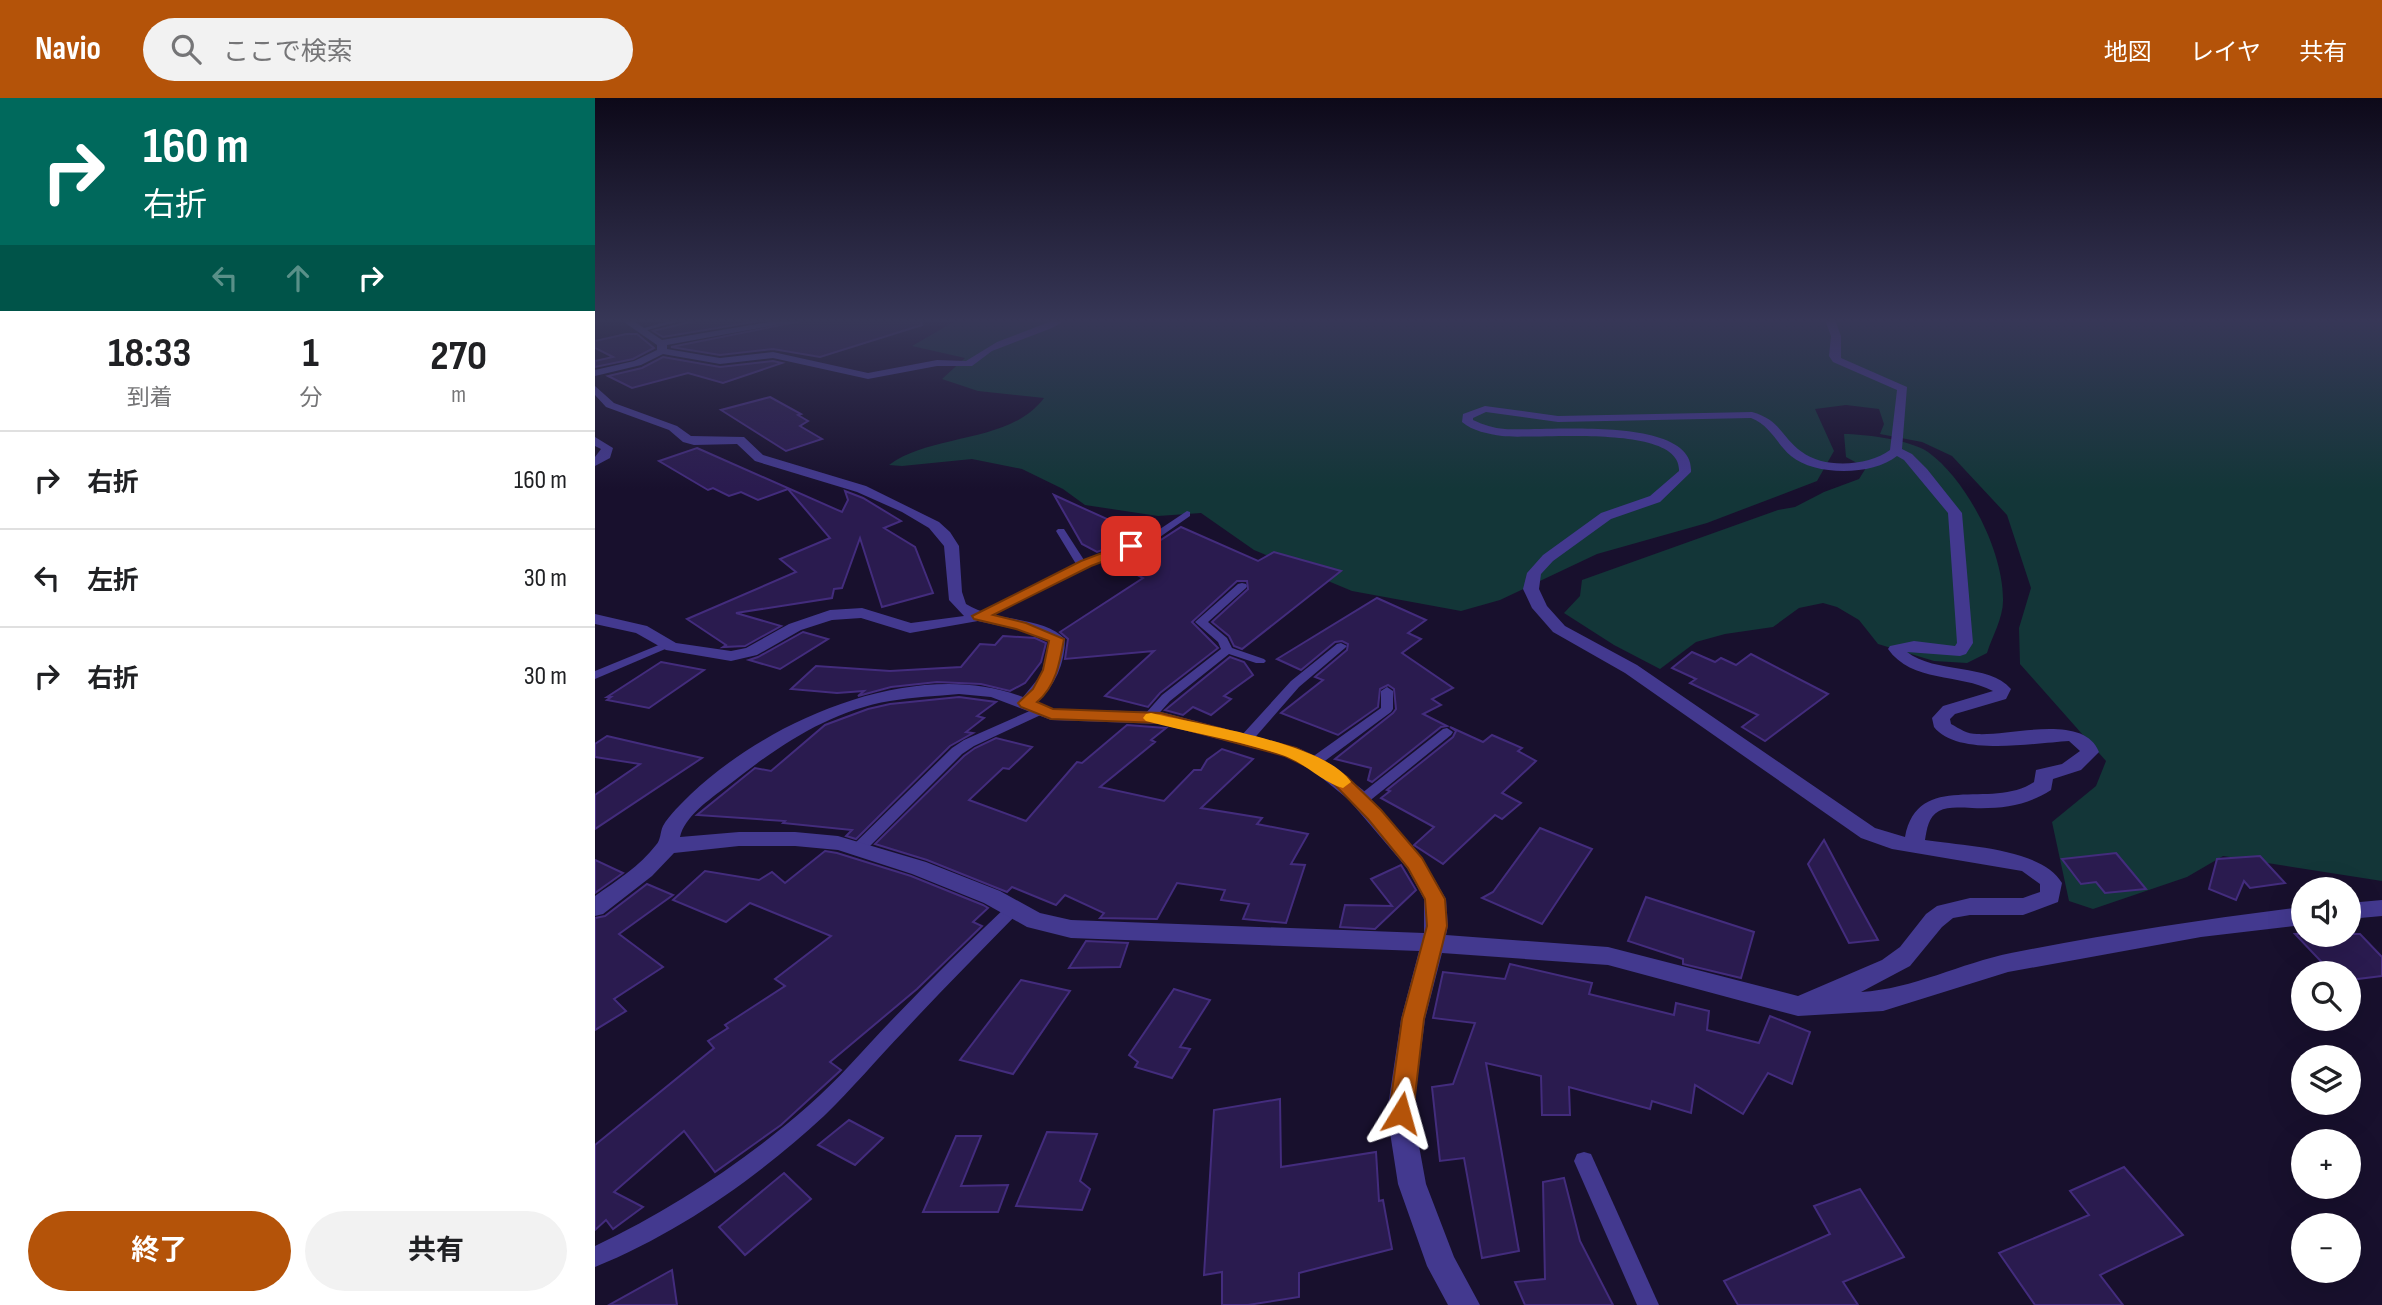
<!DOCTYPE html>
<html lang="ja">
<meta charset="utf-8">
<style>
:root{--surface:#fff;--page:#f2f2f2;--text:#202124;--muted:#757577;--line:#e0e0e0;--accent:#b45309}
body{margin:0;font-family:"Sofia Sans Condensed","Noto Sans JP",sans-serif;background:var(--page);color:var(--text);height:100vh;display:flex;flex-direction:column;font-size:26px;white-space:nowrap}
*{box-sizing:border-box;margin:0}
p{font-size:23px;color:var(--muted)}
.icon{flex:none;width:38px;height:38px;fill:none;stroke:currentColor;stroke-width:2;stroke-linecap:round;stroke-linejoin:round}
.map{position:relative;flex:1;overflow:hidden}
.sheet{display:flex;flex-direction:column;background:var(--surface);width:595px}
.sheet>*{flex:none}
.guide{background:#00695c;color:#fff;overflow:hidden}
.controls{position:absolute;left:1696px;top:779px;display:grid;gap:14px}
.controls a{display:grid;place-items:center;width:70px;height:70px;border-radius:50%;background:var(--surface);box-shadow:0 7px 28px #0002;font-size:35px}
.pin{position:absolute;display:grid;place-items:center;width:60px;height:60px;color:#fff;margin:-30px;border-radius:14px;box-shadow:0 4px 10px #0006}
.me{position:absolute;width:77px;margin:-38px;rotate:8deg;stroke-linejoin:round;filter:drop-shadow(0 0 5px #0008)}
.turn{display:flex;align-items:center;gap:24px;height:147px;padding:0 28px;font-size:32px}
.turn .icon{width:91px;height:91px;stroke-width:2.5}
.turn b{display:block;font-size:49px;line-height:60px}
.lanes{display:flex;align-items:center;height:66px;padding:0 28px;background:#0003;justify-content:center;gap:35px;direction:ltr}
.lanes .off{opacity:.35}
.eta{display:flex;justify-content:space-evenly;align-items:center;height:119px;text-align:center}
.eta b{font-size:42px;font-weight:700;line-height:49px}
.button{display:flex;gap:14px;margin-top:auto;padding:14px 28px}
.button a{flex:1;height:80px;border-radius:42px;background:var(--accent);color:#fff;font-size:28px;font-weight:700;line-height:80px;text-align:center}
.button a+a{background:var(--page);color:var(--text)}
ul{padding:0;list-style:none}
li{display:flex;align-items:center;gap:21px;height:98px;padding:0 28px;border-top:2px solid var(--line)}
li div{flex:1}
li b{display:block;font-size:26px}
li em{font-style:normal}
header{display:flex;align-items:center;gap:42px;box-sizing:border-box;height:98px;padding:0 35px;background:var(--accent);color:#fff}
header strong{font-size:33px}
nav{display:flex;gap:38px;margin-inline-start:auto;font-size:24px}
.search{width:490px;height:63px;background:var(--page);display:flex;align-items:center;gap:18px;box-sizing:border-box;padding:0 24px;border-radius:38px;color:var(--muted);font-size:26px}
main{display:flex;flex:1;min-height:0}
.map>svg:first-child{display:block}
.green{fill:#133638}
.building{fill:#2a1b4f;stroke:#432c7d;stroke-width:2}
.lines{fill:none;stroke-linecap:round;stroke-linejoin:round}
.service{fill:#43398f;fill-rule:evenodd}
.minor{fill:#43398f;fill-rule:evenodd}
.route{fill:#b45309;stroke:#753606;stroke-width:2}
.slow{fill:#f59e0b}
</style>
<header>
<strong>Navio</strong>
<div class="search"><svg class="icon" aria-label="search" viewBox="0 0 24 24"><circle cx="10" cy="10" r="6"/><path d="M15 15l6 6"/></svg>ここで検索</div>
<nav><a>地図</a><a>レイヤ</a><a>共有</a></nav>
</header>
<main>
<section class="sheet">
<div class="guide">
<div class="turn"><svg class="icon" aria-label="right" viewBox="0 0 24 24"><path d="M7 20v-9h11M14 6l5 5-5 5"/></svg><div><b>160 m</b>右折</div></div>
<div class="lanes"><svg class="icon off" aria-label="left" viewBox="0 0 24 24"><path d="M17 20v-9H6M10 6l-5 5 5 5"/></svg><svg class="icon off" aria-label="ahead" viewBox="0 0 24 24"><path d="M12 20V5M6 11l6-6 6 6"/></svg><svg class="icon" aria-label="right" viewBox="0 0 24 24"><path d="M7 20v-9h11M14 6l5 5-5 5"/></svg></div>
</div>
<div class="eta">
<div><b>18:33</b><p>到着</p></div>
<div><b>1</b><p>分</p></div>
<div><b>270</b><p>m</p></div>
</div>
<ul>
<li><svg class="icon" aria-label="right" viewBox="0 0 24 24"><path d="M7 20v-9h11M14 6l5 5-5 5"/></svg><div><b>右折</b></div><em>160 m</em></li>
<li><svg class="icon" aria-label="left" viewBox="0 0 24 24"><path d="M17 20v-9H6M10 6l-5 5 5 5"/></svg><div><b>左折</b></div><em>30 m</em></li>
<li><svg class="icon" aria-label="right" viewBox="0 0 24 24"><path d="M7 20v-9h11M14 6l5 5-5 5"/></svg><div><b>右折</b></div><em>30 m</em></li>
</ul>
<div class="button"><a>終了</a><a>共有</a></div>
</section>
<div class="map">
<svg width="1787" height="1207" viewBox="0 0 1787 1207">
<rect width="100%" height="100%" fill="#18102d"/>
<!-- green -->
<g class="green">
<path d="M 362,222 L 1787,222 L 1787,783 L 1628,758 L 1592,779 L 1498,811 L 1474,803 L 1457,724 L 1501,688 L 1511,663 L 1425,566 L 1424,530 L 1436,490 L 1412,417 L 1357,358 L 1327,344 L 1285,336 L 1289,326 L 1284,311 L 1251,307 L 1220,311 L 1239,353 L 1222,383 L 1112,425 L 1002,456 L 905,502 L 866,513 L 757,493 L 659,452 L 606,415 L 563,418 L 490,407 L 468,391 L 427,371 L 377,361 L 307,368 L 294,367 C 337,335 415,346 449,300 L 383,293 L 347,281 L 370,260 L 317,248 Z"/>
<path d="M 1249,336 C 1270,336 1316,342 1333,354 C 1373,383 1409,455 1408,503 C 1408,520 1397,539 1392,555 L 1372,565 L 1339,563 L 1283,546 L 1264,522 L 1242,509 L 1228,505 L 1204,510 L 1178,529 L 1130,536 L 1101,544 L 1065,571 L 1019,547 L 969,515 L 985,498 L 987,482 L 1183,412 L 1200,409 L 1229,394 L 1264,381 L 1271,370 L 1251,359 Z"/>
</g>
<!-- building -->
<g class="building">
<path d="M 103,222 L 170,222 L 68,239 L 58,233 Z"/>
<path d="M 211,222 L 326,222 L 327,227 L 225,259 L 178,251 L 125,257 L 76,249 Z"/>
<path d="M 31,236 L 42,236 L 59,250 L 38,261 L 0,269 L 0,263 L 18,259 L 0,250 L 0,243 Z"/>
<path d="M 68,259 L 125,269 L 178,263 L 187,265 L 128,285 L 93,275 L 37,290 L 13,278 L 47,270 Z"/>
<path d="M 175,299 L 206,316 L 203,317 L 213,323 L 205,328 L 227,341 L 191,353 L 126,312 Z"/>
<path d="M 102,350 L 247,414 L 253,402 L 250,393 L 268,400 L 306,423 L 289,430 L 320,449 L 338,495 L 287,509 L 265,440 L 247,490 L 239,491 L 237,500 L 141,515 L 186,528 L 150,548 L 128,549 L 131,547 L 92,521 L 201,474 L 185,461 L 235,440 L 193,391 L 163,402 L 146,394 L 134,398 L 118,390 L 113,392 L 64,363 Z"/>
<path d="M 459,397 L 514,422 L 518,421 L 533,443 L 502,454 L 487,446 Z"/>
<path d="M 586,429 L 663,463 L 679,454 L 746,473 L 647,551 L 639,548 L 634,538 L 617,524 L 653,491 L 652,483 L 642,483 L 597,524 L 623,550 L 565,595 L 553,609 L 510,598 L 559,553 L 470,561 L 473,541 L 465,534 L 548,480 L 515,462 L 561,445 Z"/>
<path d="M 782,500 L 831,522 L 813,535 L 826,541 L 807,555 L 858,590 L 837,601 L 846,607 L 828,616 L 852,628 L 846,629 L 777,684 L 773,682 L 776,670 L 740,661 L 798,615 L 801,611 L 799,591 L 793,587 L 785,591 L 783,609 L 743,637 L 686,615 L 728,582 L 720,579 L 752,552 L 753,546 L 747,543 L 740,544 L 706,572 L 682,561 Z"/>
<path d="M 208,534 L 233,541 L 185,571 L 154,562 L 163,559 Z"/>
<path d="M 408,538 L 440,540 L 451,545 L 446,564 L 430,585 L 415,593 L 386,586 L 342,584 L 296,589 L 263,598 L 269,593 L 242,595 L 196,591 L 221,568 L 295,573 L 366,569 L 385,546 L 400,547 Z"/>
<path d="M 1097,554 L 1120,564 L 1126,560 L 1141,567 L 1156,556 L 1233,596 L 1170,643 L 1147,629 L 1163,617 L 1095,585 L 1101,581 L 1077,570 Z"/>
<path d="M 635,559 L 649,564 L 658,577 L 629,598 L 636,601 L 616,617 L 598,609 L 588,617 L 570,612 Z"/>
<path d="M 66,564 L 109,572 L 54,610 L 12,602 L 16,599 L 12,599 Z"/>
<path d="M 364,599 L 401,604 L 382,618 L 389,620 L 371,634 L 378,635 L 355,648 L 261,741 L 251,738 L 257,732 L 188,725 L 190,723 L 102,717 L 160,670 L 176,673 L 230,627 L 273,611 L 295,606 Z"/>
<path d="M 532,627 L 571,630 L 556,642 L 560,644 L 505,689 L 569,703 L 599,672 L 606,672 L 612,662 L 627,651 L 658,661 L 606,710 L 667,720 L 662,726 L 713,736 L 696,766 L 710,767 L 691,825 L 648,821 L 654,806 L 626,802 L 630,792 L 582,785 L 562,821 L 505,820 L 509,815 L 470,797 L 461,807 L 417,789 L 412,794 L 332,762 L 280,746 L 369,658 L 380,650 L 401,640 L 437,649 L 414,671 L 408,670 L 374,702 L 431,723 L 482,664 L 487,665 Z"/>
<path d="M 855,629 L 888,644 L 897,637 L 927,650 L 923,653 L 941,663 L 907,695 L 926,705 L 907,721 L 900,717 L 848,766 L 819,747 L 839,729 L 786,700 L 795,693 L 792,692 L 858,639 L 861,633 Z"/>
<path d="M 12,638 L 68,651 L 107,660 L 0,731 L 0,697 L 45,666 L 0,659 L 0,646 Z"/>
<path d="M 945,730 L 997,751 L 947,826 L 887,800 L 898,794 Z"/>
<path d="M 1229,742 L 1255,791 L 1283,842 L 1254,845 L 1213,766 Z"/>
<path d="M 230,753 L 242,755 L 316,778 L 388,807 L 393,810 L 378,824 L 387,828 L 322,891 L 235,964 L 246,972 L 186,1027 L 120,1074 L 89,1033 L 19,1094 L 48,1109 L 18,1131 L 11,1122 L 0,1132 L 0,1047 L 119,950 L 113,943 L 133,930 L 130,927 L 190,888 L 180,881 L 236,838 L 155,805 L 131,824 L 78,802 L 110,773 L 164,782 L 177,774 L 190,785 Z"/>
<path d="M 1521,755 L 1551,791 L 1510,795 L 1501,784 L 1486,786 L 1467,761 Z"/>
<path d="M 1665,758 L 1690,785 L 1655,790 L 1649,783 L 1641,802 L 1614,791 L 1622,761 Z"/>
<path d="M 0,762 L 28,775 L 0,795 Z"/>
<path d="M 806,767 L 821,792 L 780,831 L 745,829 L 750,807 L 797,808 L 776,781 Z"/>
<path d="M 52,786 L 78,797 L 24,836 L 68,869 L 19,901 L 31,913 L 0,932 L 0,820 L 10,818 Z"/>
<path d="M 1051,799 L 1159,834 L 1146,880 L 1088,866 L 1088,861 L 1033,843 Z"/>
<path d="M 1700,836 L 1765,836 L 1787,859 L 1787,878 L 1754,882 L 1754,875 L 1737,875 Z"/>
<path d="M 491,843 L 533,845 L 525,869 L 474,870 Z"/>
<path d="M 915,866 L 997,885 L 994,896 L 1079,917 L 1081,905 L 1114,913 L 1112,932 L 1164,945 L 1175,918 L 1215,934 L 1197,986 L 1173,975 L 1148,1016 L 1100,987 L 1096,1015 L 1057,1003 L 1055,1011 L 974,989 L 975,1017 L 947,1017 L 946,978 L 891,965 L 924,1153 L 887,1160 L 869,1060 L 845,1063 L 837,989 L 858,986 L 880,925 L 838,920 L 848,874 L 910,881 Z"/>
<path d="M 426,882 L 475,893 L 418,976 L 365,962 Z"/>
<path d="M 579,891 L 615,902 L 585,949 L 595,951 L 577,980 L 540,969 L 543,964 L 534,957 Z"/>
<path d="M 685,1001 L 686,1069 L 781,1054 L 784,1103 L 788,1102 L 797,1151 L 704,1175 L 704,1199 L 653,1207 L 627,1207 L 627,1174 L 609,1177 L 619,1012 Z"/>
<path d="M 254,1022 L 288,1040 L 260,1067 L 223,1047 Z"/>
<path d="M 452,1034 L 502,1036 L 485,1083 L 495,1091 L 487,1112 L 421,1108 Z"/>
<path d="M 361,1038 L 386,1038 L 366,1088 L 413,1087 L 403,1114 L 328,1114 Z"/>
<path d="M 1529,1069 L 1588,1137 L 1505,1177 L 1528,1207 L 1440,1207 L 1404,1155 L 1494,1117 L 1475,1093 Z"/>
<path d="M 189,1075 L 216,1101 L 150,1157 L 124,1129 Z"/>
<path d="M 969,1080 L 985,1143 L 1018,1207 L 930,1207 L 920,1184 L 950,1181 L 948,1084 Z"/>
<path d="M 1265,1091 L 1309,1159 L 1248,1184 L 1263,1207 L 1143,1207 L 1129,1183 L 1235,1136 L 1219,1108 Z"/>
<path d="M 77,1172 L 82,1207 L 14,1207 Z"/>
</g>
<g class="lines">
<!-- service -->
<g class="service">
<path d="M 78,222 L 89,222 L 45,234 L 42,232 Z"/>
<path d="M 592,413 L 595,414 L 595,418 L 562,441 L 495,467 L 389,520 L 385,521 L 380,518 L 481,466 L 461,433 L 463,431 L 469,431 L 489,462 L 556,437 Z"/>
<path d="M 647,485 L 651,486 L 652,488 L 651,490 L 613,524 L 632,540 L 637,550 L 669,561 L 671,563 L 669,565 L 661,565 L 634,556 L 575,603 L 558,622 L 550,622 L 548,619 L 550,616 L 567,597 L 626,551 L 623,544 L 600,524 L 643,486 Z"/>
<path d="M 71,544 L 77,547 L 75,549 L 0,581 L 0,573 Z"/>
<path d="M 746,545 L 752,548 L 750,550 L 704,589 L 656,644 L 646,644 L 645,641 L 646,638 L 696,583 L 742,546 Z"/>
<path d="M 792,589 L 798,593 L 798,611 L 796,614 L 723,668 L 713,668 L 711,665 L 713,662 L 786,610 L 786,593 Z"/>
<path d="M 446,608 L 452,612 L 450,615 L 379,648 L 367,656 L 268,755 L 263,756 L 258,755 L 256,751 L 258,747 L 357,650 L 369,642 Z"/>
<path d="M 852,630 L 858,634 L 856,637 L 772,705 L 762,705 L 760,702 L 762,699 L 848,631 Z"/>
<path d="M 418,805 L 423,807 L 426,811 L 423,815 C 385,854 346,893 309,933 C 282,961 257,991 229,1018 C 163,1079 84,1135 0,1169 L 0,1148 C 77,1111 149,1064 213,1008 C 243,982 268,952 295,924 C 333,884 373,845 413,807 Z"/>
<path d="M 989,1054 L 996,1056 L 1064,1207 L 1042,1207 L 979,1063 L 982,1056 Z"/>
</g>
<!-- minor -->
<g class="minor">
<path d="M 0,222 L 7,222 L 0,226 Z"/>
<path d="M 26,222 L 37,222 L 67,242 L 186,222 L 208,222 L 72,247 L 72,251 L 125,260 L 178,254 L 273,275 L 342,262 L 371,263 L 402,244 L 459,222 L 471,222 L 457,230 L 397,253 L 377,268 L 342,268 L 273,281 L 178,260 L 125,266 L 68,256 L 46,267 L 0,278 L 0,272 L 39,263 L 62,252 L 62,247 Z"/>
<path d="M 1230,222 L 1240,222 L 1246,238 L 1246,260 L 1312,289 L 1307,351 L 1317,356 L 1332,371 L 1367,415 L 1378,545 L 1371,556 L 1365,558 L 1312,554 C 1340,576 1394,565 1416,591 L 1411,601 L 1360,616 L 1355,621 L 1356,626 C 1365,631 1372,636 1382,636 C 1416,638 1489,615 1504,654 L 1486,672 L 1458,681 L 1456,692 C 1431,708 1406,711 1377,710 C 1367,710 1353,708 1344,713 C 1333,719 1332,731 1330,742 C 1368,748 1447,750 1467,785 L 1463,804 L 1428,817 L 1375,817 L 1358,820 L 1347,829 L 1315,868 L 1266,894 C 1318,891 1366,865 1416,855 C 1513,836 1610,821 1708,809 L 1708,827 L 1606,839 L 1413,874 L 1288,913 L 1203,918 L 1013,867 L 847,855 L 830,921 L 818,1015 L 831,1086 L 859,1159 L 885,1207 L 853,1207 L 832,1168 L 803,1086 L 792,1015 L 806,921 L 824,853 L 476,840 L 432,829 L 389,805 L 317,776 L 243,752 L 200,748 L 144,748 L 79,755 L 57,778 L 8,816 L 0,818 L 0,798 C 21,783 45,768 61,747 C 66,742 65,734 68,728 C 74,717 87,705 96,696 C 175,621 321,558 428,599 L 446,577 L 454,543 L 434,534 L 383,523 L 315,535 L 266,520 L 237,522 L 206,532 L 162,557 L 136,563 L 71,552 L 41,535 L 0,526 L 0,516 L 52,528 L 81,545 L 136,553 L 151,550 L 194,526 L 235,512 L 267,510 L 316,525 L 369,518 L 354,502 L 349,448 L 334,430 L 307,414 L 262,394 L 160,363 L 142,346 L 99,347 L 88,344 L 74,332 L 11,309 L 0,297 L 0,288 L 19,305 L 82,328 L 96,338 L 149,339 L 168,357 L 271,388 L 344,424 L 355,434 L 364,448 L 367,494 L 371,506 C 399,524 449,518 470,541 C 470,566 460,587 442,605 L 458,611 L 566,614 L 703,650 L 730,663 L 768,692 L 827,760 L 851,801 L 853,828 L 851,837 L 1013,849 L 1203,898 L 1287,862 L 1305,849 L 1331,816 L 1342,808 L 1375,800 L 1428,800 L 1445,794 L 1445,786 L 1427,773 L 1297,751 L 1266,740 L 1030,575 L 958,534 L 937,510 L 928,491 L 932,475 L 948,457 L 1006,415 L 1055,398 L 1084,373 C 1087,324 938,342 907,338 C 894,336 877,333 867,324 L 868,316 L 890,308 L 963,318 L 1157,314 C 1186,322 1186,339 1207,354 C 1229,371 1274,368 1295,352 L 1302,292 L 1238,264 L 1234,258 L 1236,238 ZM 891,314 L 963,324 L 1156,320 C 1176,328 1181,345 1196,358 C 1220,378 1277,378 1302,358 L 1309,362 L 1353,415 L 1362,545 L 1360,548 L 1319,543 L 1295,548 L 1293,551 C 1317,585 1364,575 1398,593 L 1348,608 L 1337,620 L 1339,629 C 1362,659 1440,645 1474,643 L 1485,653 L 1467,666 L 1441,672 L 1439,684 C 1396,713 1323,671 1310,739 L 1280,730 L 1042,567 L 970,528 L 952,508 L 944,491 L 946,476 L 958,463 L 1016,421 L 1065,404 L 1096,374 C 1100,316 945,334 910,331 C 898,330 889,327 878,322 L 878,320 ZM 364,596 L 396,599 L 456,622 L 566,626 L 690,658 L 716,671 L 754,702 L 812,770 L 829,801 L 829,835 L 476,822 L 445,815 L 405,793 L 331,764 L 243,738 L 200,734 L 144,734 L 85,739 C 89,719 115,701 131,689 C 179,651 233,613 295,603 C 318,599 341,598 364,596 Z"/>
<path d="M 0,339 L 18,350 L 15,360 L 0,368 L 0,359 L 6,351 L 0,348 Z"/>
<path d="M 1787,802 L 1787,818 L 1754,821 L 1754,805 Z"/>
</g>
</g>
<!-- sky -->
<linearGradient id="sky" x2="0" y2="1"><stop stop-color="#0d0919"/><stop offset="0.57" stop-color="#373757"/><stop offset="1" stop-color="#373757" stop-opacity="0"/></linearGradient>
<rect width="1787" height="391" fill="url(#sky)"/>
<!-- route -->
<path class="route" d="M 536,444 L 543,448 L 541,451 L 496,468 L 398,517 L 431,525 L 469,541 C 465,564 461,588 442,604 L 458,611 L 566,615 L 701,650 L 729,663 L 752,679 L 786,712 L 827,760 L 850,801 L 852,828 L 829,921 L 818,1015 L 814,1023 L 806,1026 L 797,1023 L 794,1015 L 807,921 L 832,828 L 830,801 L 813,770 L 773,721 L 740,687 L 717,671 L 690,658 L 566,625 L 456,621 L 426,609 L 423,605 L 438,591 L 448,572 L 454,543 L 421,531 L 379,521 L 377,518 L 486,463 Z"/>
<!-- slow -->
<path class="slow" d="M 556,615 C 604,627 729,644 756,684 L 748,690 C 728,685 709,664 687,657 C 642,642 596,635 551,623 L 548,620 L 551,616 Z"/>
</svg>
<div class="controls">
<a><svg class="icon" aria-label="sound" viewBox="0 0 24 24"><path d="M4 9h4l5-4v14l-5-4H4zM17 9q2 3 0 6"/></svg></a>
<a><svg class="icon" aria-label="search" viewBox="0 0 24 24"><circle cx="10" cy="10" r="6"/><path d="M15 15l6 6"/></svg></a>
<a><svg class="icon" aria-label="layers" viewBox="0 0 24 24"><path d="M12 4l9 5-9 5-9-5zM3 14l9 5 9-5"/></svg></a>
<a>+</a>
<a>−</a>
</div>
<div class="pin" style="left:536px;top:448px;background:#d93025"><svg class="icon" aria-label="arrive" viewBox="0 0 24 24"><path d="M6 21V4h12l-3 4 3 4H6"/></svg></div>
<svg class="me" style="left:806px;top:1015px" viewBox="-20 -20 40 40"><path d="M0-17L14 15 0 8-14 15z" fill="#b45309" stroke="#fff" stroke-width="4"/></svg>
</div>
</main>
